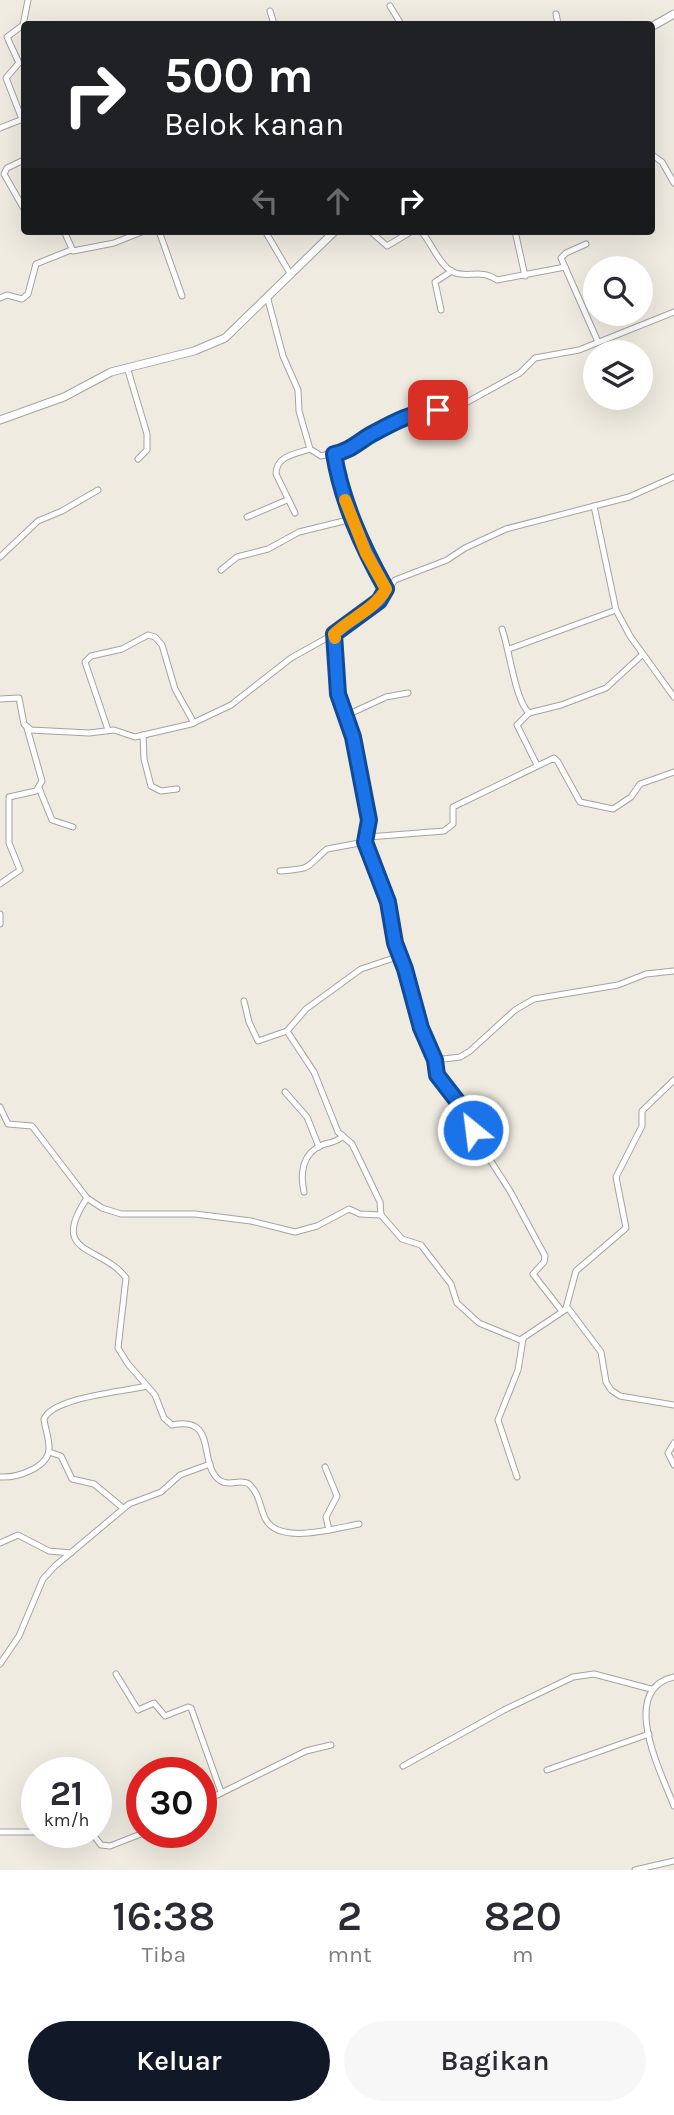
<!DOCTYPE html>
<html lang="id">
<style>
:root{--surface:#fff;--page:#f7f7f7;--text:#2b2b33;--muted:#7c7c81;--accent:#111827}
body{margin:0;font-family:Karla,sans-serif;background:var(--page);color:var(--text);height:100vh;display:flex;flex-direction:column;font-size:26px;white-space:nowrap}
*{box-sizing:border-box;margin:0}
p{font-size:23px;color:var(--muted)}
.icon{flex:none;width:38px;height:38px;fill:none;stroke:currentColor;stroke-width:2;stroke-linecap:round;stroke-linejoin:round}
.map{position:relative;height:1870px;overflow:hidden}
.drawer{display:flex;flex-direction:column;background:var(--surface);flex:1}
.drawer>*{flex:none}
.top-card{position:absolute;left:21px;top:21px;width:634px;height:214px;border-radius:7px;box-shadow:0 7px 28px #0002;background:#202124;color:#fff;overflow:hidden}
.tools{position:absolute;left:583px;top:256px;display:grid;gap:14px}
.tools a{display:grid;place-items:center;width:70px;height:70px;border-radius:50%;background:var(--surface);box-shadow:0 7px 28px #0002;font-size:35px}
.speed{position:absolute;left:21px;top:1757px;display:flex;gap:14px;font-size:35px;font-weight:700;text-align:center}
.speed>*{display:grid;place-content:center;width:91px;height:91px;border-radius:50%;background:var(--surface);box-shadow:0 7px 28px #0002;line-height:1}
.speed small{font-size:18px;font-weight:400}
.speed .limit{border:10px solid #d22;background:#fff;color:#111}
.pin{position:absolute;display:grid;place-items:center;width:60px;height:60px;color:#fff;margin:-30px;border-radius:14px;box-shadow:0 4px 10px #0006}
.me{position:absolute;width:77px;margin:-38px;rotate:331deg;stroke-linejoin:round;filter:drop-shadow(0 0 5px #0008)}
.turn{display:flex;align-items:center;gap:24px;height:147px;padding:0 28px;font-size:32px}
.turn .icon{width:91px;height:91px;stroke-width:2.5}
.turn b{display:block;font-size:49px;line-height:60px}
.lanes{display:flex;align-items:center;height:66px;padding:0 28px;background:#0003;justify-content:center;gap:35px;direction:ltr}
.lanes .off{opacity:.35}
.eta{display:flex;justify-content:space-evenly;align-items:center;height:119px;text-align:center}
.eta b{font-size:42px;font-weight:600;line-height:49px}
.button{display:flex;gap:14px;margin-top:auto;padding:14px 28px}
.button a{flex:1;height:80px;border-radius:42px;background:var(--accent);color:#fff;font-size:28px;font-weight:600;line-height:80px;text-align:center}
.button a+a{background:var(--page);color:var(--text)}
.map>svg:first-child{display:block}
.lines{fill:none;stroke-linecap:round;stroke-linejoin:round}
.minor-casing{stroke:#a3a3a3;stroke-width:7}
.tertiary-casing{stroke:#a3a3a3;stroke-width:9}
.minor{stroke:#fff;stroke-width:5}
.tertiary{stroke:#fff;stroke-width:7}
.route-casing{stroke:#114b97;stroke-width:18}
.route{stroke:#1a73e8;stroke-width:12}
.slow{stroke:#f59e0b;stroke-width:12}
</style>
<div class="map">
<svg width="674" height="1870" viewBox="0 0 674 1870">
<rect width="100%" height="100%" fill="#efebe1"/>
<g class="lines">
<defs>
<g id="minor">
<path d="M 390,6 L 401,24"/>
<path d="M 270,11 L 274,24"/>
<path d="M 556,14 L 558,24"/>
<path d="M 22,119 L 6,78 L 19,63 L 7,37 L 23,25 L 28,0"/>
<path d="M 0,128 L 23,119"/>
<path d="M 651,154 L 662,162 L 674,183"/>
<path d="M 24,160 L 7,168 L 4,174 L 24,209"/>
<path d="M 64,231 L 73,251 L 114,243 L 144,231"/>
<path d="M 159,231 L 182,296"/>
<path d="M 265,231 L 291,275"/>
<path d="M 370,231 L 387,246 L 412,231"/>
<path d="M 421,231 C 431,242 439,265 453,272 C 468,279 480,268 497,280 L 565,267"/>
<path d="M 515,231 L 525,276"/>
<path d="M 586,244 L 566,253 L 561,258 L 598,342"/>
<path d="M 267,296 L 283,356 L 298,390 L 299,411 L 310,449 L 321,456 L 354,448 L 373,433 L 413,412 L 462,405 L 520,373 L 535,358 L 579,350 L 674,312"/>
<path d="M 0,298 L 7,295 L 22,299 L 28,294 L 36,264 L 71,250"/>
<path d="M 441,310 L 435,282 L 452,271"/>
<path d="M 127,367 L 147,434 L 147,450 L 138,459"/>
<path d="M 333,454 C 342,502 362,546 386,589"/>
<path d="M 594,506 L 616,610 L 630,636 L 674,697"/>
<path d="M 295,513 L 276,474 C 276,456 295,454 310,449"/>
<path d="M 247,517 L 287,500"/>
<path d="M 0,557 L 38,521 L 62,511 L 98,490"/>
<path d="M 221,570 L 237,557 L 268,549 L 299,532 L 352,519"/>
<path d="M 502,629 C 510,652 515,700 529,713 L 561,705 L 606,688 L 642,655"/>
<path d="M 334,634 L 338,651 L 338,693 L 353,737 L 369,820 L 365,842 L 388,902 L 400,956"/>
<path d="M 509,649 L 616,610"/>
<path d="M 0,699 L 19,698 L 24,724 L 31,730 L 89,733 L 114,730 L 135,737 L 191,724 L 231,705 L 291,658 L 334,634 L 379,601 L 395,580 L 447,560 L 465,548 L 506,529 L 629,497 L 674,477"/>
<path d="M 529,713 L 517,725 L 537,765"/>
<path d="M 345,716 L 386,697 L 408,693"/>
<path d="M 108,730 L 85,662 L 91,656 L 122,649 L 148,635 L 155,637 L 162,645 L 175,689 L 194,723"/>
<path d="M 143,735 L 144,759 L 151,786 L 161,791 L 177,789"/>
<path d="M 39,788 L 52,820 L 73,827"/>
<path d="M 368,837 L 444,831 L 453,824 L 453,807 L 554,758 L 558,762 L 580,802 L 613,809 L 631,797 L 640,784 L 674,772"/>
<path d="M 280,871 C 314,868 304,869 327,849 L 365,842"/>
<path d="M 0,884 L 20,870 L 9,843 L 9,797 L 36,791 L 42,781 L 27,728"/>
<path d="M 0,914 L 0,924"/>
<path d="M 244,1001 L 249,1022 L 258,1041 L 287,1031"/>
<path d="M 435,1060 L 437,1075 L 468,1115 L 478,1141 L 510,1191 L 545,1256 L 544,1262 L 533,1274 L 561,1310"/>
<path d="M 285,1092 L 307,1117 L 319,1147"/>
<path d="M 0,1107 L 8,1124 L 32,1126 L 87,1198 L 102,1208 L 121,1214 L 195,1214 L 251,1221 L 295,1232 L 317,1226 L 349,1209 L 360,1214 L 381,1215 L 402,1239 L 421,1245 L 451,1284 L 457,1303 L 479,1323 L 520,1340 L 568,1308 L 601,1352 L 606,1382 L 611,1390 L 620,1396 L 674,1405"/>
<path d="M 304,1192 C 300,1174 302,1153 322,1145 C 330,1142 336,1143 343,1136"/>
<path d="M 87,1198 C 48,1256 102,1245 126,1278 L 118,1348 L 128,1364 L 155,1395 L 164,1418 L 172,1425 C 218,1416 198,1461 218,1479 C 228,1488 239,1478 249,1484 C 260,1495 259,1505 265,1518 C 278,1546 336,1528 359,1524"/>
<path d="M 381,1215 L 380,1202 L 352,1144 L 338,1132 L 314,1072 L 287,1031 L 306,1009 L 361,969 L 400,956 C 414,990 418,1027 435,1060 L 460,1057 L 470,1051 L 515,1010 L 534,999 L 618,985 L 646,974 L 674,971"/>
<path d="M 566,1308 L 576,1271 L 626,1228 L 616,1177 L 642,1126 L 642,1111 L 674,1080"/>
<path d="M 674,1443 L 668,1453 L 674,1465"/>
<path d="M 49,1452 L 61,1456 L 72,1479 L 94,1484 L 123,1508"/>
<path d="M 325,1467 L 337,1496 L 326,1517 L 329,1530"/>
<path d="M 0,1477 C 16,1478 50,1468 49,1447 C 49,1438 45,1428 44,1419 C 53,1397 123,1392 147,1386"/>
<path d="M 517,1477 L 498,1420 L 518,1370 L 523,1339"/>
<path d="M 0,1543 L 18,1535 L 49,1551 L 71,1553"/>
<path d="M 0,1664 L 19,1636 L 43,1579 L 55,1566 L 129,1504 L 161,1492 L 180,1475 L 210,1464"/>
<path d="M 116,1674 L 138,1710 L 154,1703 L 165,1716 L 188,1707 L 191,1708 L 221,1792"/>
<path d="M 674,1677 C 618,1690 661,1772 674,1806"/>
<path d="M 403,1766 L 504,1710 L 573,1677 L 594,1674 L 651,1689"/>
<path d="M 547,1770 L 649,1734"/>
<path d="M 201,1803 L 306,1751 L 331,1745"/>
<path d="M 0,1832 L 61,1832"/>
<path d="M 91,1832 L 101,1845 L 110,1846 L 146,1832"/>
<path d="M 635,1870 L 674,1861"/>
</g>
<g id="tertiary">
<path d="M 651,27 L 674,14"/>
<path d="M 0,420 L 64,397 L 111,372 L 194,351 L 225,338 L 335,231"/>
</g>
</defs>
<!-- minor casing -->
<use href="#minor" class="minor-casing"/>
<!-- tertiary casing -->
<use href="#tertiary" class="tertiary-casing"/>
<!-- minor -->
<use href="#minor" class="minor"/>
<!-- tertiary -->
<use href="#tertiary" class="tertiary"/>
</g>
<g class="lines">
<defs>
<path id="route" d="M 438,410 C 412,412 394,422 372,434 C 358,442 350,451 334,454 C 342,502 362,546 386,589 L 379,601 L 334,634 L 338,694 L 353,737 L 369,820 L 365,842 L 388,902 L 395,943 L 405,969 L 421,1028 L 435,1060 L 437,1075 L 468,1115 L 473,1130"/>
</defs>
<!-- route casing -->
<use href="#route" class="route-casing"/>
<!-- route -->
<use href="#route" class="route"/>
<!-- slow -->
<path class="slow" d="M 335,638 L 334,634 C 351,618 375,609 386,589 L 366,553 L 345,500"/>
</g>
</svg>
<div class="tools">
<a><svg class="icon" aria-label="search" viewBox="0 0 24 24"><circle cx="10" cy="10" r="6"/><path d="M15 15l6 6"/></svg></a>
<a><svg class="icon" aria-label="layers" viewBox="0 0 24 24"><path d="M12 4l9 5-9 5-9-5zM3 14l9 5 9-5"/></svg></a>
</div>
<div class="speed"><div>21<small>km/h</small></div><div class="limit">30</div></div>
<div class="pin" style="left:438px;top:410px;background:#d93025"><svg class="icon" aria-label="arrive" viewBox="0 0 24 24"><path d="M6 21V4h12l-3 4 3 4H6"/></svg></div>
<svg class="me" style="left:473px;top:1130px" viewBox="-20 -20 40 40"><circle r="17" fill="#1a73e8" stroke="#fff" stroke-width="3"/><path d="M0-11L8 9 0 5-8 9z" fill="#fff"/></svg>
<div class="top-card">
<div class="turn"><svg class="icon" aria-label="right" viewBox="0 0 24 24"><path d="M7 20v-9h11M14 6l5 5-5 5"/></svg><div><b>500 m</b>Belok kanan</div></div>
<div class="lanes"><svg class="icon off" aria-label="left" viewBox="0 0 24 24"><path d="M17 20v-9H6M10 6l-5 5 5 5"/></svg><svg class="icon off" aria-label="ahead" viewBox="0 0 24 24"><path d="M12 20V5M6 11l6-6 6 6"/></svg><svg class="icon" aria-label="right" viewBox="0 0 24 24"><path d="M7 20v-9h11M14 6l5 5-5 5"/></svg></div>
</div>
</div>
<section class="drawer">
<div class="eta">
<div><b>16:38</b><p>Tiba</p></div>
<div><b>2</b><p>mnt</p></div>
<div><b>820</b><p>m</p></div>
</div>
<div class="button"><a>Keluar</a><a>Bagikan</a></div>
</section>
